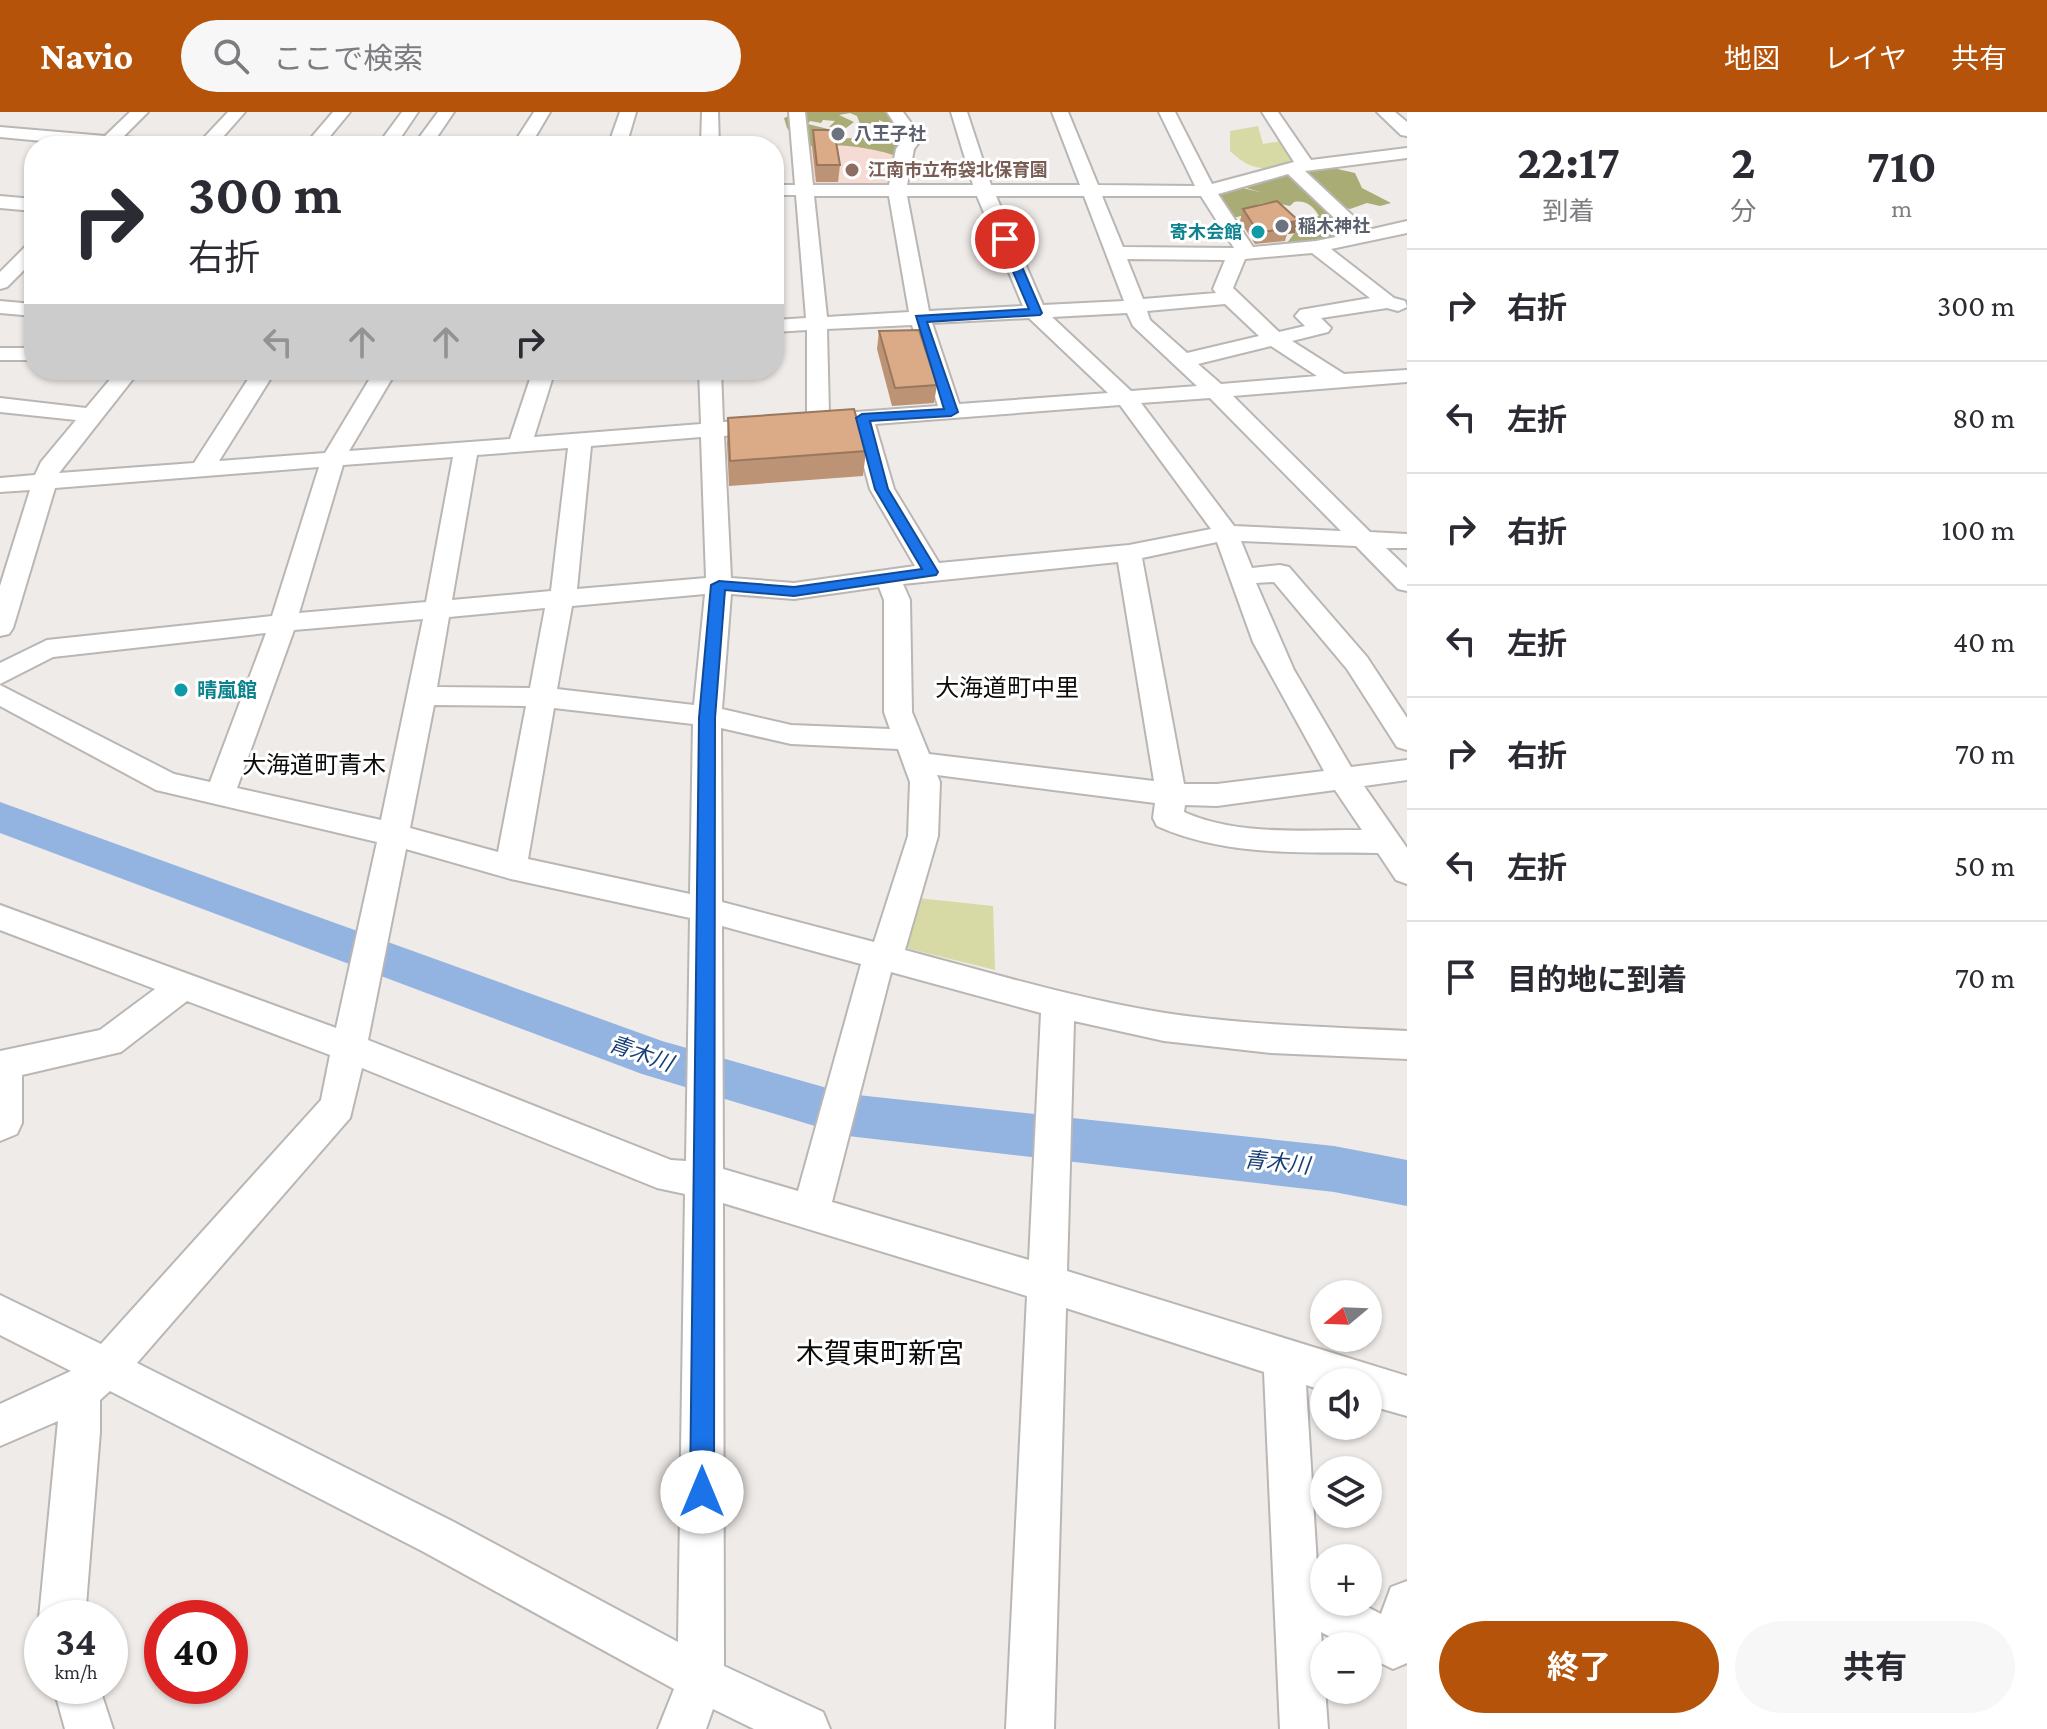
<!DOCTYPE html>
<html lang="ja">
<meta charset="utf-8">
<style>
:root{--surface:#fff;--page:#f7f7f7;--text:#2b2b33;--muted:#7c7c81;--line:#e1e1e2;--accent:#b45309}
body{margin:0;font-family:"Crimson Pro","Noto Sans JP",serif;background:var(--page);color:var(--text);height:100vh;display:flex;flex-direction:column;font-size:30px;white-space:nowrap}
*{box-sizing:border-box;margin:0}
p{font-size:26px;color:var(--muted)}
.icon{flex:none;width:44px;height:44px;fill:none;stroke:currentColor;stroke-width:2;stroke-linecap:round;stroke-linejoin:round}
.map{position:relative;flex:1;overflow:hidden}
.drawer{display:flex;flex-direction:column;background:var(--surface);width:640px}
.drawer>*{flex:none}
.guide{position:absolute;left:24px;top:24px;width:760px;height:244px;border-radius:32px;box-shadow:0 2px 6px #0004;background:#fff;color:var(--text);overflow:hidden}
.needle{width:52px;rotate:251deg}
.tools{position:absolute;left:1310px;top:1168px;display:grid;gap:16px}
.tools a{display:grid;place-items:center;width:72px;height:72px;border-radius:50%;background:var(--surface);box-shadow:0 2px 6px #0004;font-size:40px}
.speed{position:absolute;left:24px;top:1488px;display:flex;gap:16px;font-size:40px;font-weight:700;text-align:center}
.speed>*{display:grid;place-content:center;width:104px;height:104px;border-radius:50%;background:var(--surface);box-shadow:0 2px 6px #0004;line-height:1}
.speed small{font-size:20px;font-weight:400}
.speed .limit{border:12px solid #d22;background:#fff;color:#111}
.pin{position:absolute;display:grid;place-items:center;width:68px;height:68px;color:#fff;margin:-34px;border:4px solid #fff;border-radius:50%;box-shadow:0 2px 8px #0007}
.me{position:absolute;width:88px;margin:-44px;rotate:0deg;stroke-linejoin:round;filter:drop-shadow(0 0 6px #0008)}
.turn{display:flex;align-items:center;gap:28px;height:168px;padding:0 32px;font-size:36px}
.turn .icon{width:104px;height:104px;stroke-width:2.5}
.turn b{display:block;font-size:56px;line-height:68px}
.lanes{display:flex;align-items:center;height:76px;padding:0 32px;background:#0003;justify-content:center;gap:40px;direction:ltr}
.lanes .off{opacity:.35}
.eta{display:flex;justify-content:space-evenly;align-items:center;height:136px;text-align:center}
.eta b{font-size:48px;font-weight:700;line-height:56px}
.primary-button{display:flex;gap:16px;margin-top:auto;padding:16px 32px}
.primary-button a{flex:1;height:92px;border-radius:48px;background:var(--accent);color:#fff;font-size:32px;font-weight:700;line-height:92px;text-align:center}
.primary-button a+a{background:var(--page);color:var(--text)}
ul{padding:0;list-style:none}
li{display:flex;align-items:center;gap:24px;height:112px;padding:0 32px;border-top:2px solid var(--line)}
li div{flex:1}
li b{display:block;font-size:30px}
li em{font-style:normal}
header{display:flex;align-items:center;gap:48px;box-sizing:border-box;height:112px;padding:0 40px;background:var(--accent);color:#fff}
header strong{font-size:38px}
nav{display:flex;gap:44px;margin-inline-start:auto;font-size:28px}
.search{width:560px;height:72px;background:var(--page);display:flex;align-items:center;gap:20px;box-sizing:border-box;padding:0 28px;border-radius:44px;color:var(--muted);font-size:30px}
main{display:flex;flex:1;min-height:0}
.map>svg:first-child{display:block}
.education{fill:#f5dbd4}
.green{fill:#d7daa4}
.forest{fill:#a9ac75}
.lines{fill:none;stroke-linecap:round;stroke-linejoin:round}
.river{fill:#93b3e1;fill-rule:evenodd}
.minor-casing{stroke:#b9b6b3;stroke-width:4}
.minor{fill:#fff;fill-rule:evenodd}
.wall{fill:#bc9374}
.shaded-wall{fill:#99785e}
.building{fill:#dbab87;stroke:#99785e;stroke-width:2}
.route{fill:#1a73e8;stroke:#114b97;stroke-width:2}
.worship-dot{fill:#6b7280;stroke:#fff;stroke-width:3}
.education-dot{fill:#8d6e63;stroke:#fff;stroke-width:3}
.culture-dot{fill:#0f9aa8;stroke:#fff;stroke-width:3}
.labels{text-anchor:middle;stroke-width:6;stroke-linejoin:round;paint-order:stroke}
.far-worship-label{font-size:18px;font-weight:bold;fill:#5b616d;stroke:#fff;text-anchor:start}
.far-education-label{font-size:18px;font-weight:bold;fill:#785e54;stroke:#fff;text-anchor:start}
.far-culture-label{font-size:18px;font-weight:bold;fill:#0d838f;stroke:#fff;text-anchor:end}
.culture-label{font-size:20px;font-weight:bold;fill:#0d838f;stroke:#fff;text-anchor:start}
.water-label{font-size:22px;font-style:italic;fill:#163e75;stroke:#fff}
.quarter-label{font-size:24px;fill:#0c0b0a;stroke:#fff}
.near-quarter-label{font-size:28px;fill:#0c0b0a;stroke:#fff}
</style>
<header>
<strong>Navio</strong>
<div class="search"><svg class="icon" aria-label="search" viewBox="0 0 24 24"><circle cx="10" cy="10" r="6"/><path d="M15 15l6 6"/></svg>ここで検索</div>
<nav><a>地図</a><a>レイヤ</a><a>共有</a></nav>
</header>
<main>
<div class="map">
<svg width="1407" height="1617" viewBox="0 0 1407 1617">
<rect width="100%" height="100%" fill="#efebe8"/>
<!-- education -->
<path class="education" d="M 801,31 L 909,32 L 897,78 L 805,78 Z"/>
<!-- green -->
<g class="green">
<path d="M 1258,14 L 1263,32 L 1282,29 L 1299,51 C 1270,58 1254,62 1230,39 L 1230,19 Z"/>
<path d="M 918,786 L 993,794 L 995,858 L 902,835 Z"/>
</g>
<!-- forest -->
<g class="forest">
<path d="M 799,0 L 895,0 L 898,10 L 890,13 L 879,8 L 879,11 L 860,12 L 857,4 L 850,1 L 839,3 L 854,10 L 846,16 L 829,15 L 835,9 L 823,8 L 821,11 L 810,9 L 808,12 L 828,17 L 821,24 C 839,28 860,25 879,26 C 886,26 891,20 895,16 L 904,17 L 905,37 L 893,43 C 871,35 824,29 802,36 L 787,16 L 784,6 Z"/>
<path d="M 1324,54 L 1355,61 L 1362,76 L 1391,91 L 1380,94 L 1367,91 L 1350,97 L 1338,93 L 1306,67 L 1306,56 Z"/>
<path d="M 1289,61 L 1356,123 L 1294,134 L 1287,131 L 1296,119 L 1284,107 L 1319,104 C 1313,94 1306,88 1294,90 L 1290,94 C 1275,91 1256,86 1248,102 L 1230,107 L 1211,81 L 1238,75 L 1260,80 L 1243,75 Z"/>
</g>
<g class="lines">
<!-- river -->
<path class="river" d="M 0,690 L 662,929 L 848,982 L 1334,1034 L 1407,1048 L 1407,1094 L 1334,1080 L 848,1024 L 642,962 L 0,721 Z"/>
<defs>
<g id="minor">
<path d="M 130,0 L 148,0 L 123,25 L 170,29 L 179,34 L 95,34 L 0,25 L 0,15 L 105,24 Z"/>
<path d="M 228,0 L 245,0 L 215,34 L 196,34 Z"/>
<path d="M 333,0 L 350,0 L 322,34 L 304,34 Z"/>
<path d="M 402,0 L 418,0 L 395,34 L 377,34 Z"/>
<path d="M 438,0 L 454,0 L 431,34 L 413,34 Z"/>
<path d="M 534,0 L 550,0 L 530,34 L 512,34 Z"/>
<path d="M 620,0 L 636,0 L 626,34 L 608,34 Z"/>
<path d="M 702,0 L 718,0 L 719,34 L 701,34 Z"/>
<path d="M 789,0 L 805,0 L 813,73 L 889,73 L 896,37 L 904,26 L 887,0 L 903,0 L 922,26 L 914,37 L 907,73 L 973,73 L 951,0 L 967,0 L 991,73 L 1080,73 L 1052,0 L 1068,0 L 1098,73 L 1195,74 L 1159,0 L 1175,0 L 1212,72 L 1294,50 L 1262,0 L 1278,0 L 1311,48 L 1407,36 L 1407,46 L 1305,59 L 1368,118 L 1407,109 L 1407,121 L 1331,137 L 1394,186 L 1405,189 L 1407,195 L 1398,199 L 1387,196 L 1321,206 L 1331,216 L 1328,220 L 1292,229 L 1344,262 L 1407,258 L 1407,270 L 1233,284 L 1370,420 L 1407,422 L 1407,436 L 1386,436 L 1407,456 L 1407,479 L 1398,477 L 1356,434 L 1241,429 L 1252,456 L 1280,453 L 1289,455 L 1367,545 L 1407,606 L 1407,638 L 1397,635 L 1347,557 L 1274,470 L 1256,471 L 1294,558 L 1351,655 L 1407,648 L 1407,668 L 1364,674 L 1407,736 L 1407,772 L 1396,768 L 1378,741 C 1304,740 1226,745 1157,714 L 1153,706 L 1155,691 L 937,663 L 940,670 L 938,724 L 905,838 C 991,861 1077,887 1165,901 C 1245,913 1326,915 1407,919 L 1407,947 L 1271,941 L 1164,929 L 1074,909 L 1067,1159 L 1407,1264 L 1407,1304 L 1368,1293 L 1368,1270 L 1324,1270 L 1324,1279 L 1306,1273 L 1318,1469 L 1324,1472 L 1324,1490 L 1358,1490 L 1381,1502 L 1391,1475 L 1407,1469 L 1407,1551 L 1393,1557 L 1368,1545 L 1368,1534 L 1347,1534 L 1321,1520 L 1328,1617 L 1280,1617 L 1264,1260 L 1066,1196 L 1054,1617 L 1006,1617 L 1027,1184 L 723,1091 L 724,1554 L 823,1600 L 830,1617 L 754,1617 L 713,1597 L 706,1617 L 658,1617 L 674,1577 L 422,1439 L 110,1279 L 100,1288 L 100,1320 L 85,1506 L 42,1506 L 42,1512 L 39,1506 L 58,1309 L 0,1334 L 0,1292 L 71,1259 L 0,1223 L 0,1183 L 101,1232 L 321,988 L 330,943 L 187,889 L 121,940 L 22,963 L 22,1011 L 17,1022 L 0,1029 L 0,939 L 100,918 L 155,877 L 0,818 L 0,793 L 336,916 L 377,730 L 156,678 L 0,594 L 0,573 L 174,662 L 210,670 L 266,521 L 53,545 L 0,572 L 0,551 L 47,528 L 272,504 L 319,355 L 55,376 L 13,516 L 9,522 L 0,524 L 0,474 L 30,378 L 0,380 L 0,366 L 35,363 L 41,350 L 76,308 L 0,300 L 0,286 L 86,296 L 118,258 L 140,258 L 59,361 L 194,351 L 254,258 L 276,258 L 219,349 L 325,341 L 375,258 L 397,258 L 349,339 L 510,327 L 533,258 L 555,258 L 534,325 L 701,312 L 699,258 L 721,258 L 723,310 L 807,304 L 807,218 L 774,220 L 774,208 L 806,206 L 796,83 L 774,83 L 774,73 L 795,73 ZM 1288,62 L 1351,122 L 1316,129 L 1253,135 L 1218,82 ZM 814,84 L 889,84 L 909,200 L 827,205 ZM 907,84 L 977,84 L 1023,194 L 929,199 ZM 996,84 L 1084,84 L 1124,189 L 1043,193 ZM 1102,84 L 1201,84 L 1234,136 L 1123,135 ZM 1312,141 L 1370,186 L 1300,198 L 1295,204 L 1305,214 L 1279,220 L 1233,176 L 1245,147 ZM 1127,147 L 1225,148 L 1213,177 L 1216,181 L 1143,187 ZM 1225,192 L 1259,224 L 1187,241 L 1150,208 L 1147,199 ZM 1127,201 L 1133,214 L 1197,274 L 1131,279 L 1052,205 ZM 1029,206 L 1108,281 L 959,292 L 932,211 ZM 912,213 L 938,294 L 829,302 L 827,217 ZM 1271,234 L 1317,264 L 1221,272 L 1198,252 ZM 1210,286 L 1341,419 L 1234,414 L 1141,291 ZM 1120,293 L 1211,417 L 1129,433 L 939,451 L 894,377 L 875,312 ZM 853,314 L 870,377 L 915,454 L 794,471 L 731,466 L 724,324 ZM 701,325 L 706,466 L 577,477 L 591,334 ZM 568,336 L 551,479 L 452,488 L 477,343 ZM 453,345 L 426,490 L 299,501 L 343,353 ZM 1217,430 L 1253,530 L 1324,659 L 1217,672 L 1184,672 L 1142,446 ZM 1118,450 L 1154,669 L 929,642 L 912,600 L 910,488 L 903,472 ZM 879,475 L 884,488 L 884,600 L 890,617 L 791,613 L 722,597 L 731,482 L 794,487 ZM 705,482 L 694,593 L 557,577 L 572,494 ZM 545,496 L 530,576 L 437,575 L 449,505 ZM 423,507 L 381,708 L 237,676 L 294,518 ZM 434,593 L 526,594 L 498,740 L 410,716 ZM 554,596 L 693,612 L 690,782 L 528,747 ZM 721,616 L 791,632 L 898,637 L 910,670 L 908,724 L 874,830 L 722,790 ZM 1335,678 L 1362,718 C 1305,718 1237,724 1184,700 L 1185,693 L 1217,694 ZM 406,737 L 511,767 L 690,806 L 686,1049 L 671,1048 L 368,928 ZM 722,814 L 861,852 L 798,1079 L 723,1057 ZM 891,860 L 1041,901 L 1029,1148 L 832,1090 ZM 362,956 L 657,1076 L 685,1082 L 678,1530 L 452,1409 L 137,1251 L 350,1006 Z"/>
<path d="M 1377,0 L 1395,0 L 1407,10 L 1407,24 L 1401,23 Z"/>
<path d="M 0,84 L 34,87 L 34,99 L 0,96 Z"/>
<path d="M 34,131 L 34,148 L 7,175 L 0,177 L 0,160 L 27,133 Z"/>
<path d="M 0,189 L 34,192 L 34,204 L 0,201 Z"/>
<path d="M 34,232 L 34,248 L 0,248 L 0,236 L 24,236 Z"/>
<path d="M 53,1574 L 99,1574 L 113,1617 L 65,1617 Z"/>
</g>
</defs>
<!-- minor casing -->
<use href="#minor" class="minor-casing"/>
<!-- minor -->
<use href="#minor" class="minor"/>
</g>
<!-- wall -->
<g class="wall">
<path d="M 813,18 L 840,53 L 838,70 L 816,70 L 812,35 Z"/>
<path d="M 1277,89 L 1295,121 L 1287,122 L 1285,129 L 1255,132 L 1240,109 L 1243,97 Z"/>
<path d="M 879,219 L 937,273 L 934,291 L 892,294 L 877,237 Z"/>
<path d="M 728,306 L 866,339 L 863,364 L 729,374 L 727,331 Z"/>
</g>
<!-- shaded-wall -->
<path class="shaded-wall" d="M 1299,109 L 1295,121 L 1287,122 L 1289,117 L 1281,111 Z"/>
<!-- building -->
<g class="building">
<path d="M 813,18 L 834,18 L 840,53 L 817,53 Z"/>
<path d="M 1277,89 L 1299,109 L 1281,111 L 1289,117 L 1258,120 L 1243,97 Z"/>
<path d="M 919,218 L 937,273 L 895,276 L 879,219 Z"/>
<path d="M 854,297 L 866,339 L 730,349 L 728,306 Z"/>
</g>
<!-- route -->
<path class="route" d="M 1005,124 L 1010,127 L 1042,201 L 1040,203 L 927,210 L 958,300 L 951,304 L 870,309 L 888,377 L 938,460 L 936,463 L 794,484 L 725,478 L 715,606 L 714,1380 L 711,1388 L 702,1392 L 693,1388 L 690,1380 L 699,606 L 711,473 L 719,469 L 794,475 L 922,457 L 875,377 L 856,306 L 862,302 L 944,297 L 916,204 L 1029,197 L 999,127 Z"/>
<!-- markers -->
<g class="worship-dot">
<circle cx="838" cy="22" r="8"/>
<circle cx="1282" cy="114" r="8"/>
</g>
<circle class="education-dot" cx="852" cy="58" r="8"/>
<g class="culture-dot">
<circle cx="1258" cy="120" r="8"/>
<circle cx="181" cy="578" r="8"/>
</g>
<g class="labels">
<!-- far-worship labels -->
<g class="far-worship-label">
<text x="854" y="28">八王子社</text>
<text x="1298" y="120">稲木神社</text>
</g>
<!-- far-education labels -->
<g class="far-education-label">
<text x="868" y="64">江南市立布袋北保育園</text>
</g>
<!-- far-culture labels -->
<g class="far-culture-label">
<text x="1242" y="126">寄木会館</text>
</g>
<!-- culture labels -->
<g class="culture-label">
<text x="197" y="585">晴嵐館</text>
</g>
<!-- water labels -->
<g class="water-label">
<text transform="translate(641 941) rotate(19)" y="8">青木川</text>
<text transform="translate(1277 1050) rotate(6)" y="8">青木川</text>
</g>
<!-- quarter labels -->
<g class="quarter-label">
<text x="1007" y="584">大海道町中里</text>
<text x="314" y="661">大海道町青木</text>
</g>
<!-- near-quarter labels -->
<g class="near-quarter-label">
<text x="880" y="1251">木賀東町新宮</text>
</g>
</g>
</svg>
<div class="tools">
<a><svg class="needle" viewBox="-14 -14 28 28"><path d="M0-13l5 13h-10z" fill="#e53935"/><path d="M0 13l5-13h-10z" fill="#7c7c81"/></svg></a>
<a><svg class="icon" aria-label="sound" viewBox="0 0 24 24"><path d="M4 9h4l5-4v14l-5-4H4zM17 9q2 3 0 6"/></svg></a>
<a><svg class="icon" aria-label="layers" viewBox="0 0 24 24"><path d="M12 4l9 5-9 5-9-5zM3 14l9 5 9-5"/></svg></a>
<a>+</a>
<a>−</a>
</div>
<div class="speed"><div>34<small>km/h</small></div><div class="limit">40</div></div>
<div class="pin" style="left:1005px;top:127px;background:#d93025"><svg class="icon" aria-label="arrive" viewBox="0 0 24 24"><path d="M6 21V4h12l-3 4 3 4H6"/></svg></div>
<svg class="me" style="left:702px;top:1380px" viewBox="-20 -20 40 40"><circle r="19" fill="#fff"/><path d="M0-13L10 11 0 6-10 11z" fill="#1a73e8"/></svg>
<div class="guide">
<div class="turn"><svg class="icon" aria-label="right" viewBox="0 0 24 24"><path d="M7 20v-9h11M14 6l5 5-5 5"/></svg><div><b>300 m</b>右折</div></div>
<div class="lanes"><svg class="icon off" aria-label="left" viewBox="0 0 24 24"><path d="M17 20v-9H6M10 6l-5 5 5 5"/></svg><svg class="icon off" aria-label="ahead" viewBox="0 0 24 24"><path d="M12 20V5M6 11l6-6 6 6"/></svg><svg class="icon off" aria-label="ahead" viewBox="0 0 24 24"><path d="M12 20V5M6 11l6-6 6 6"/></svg><svg class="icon" aria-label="right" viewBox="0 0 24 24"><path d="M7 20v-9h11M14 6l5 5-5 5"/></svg></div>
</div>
</div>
<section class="drawer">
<div class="eta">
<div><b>22:17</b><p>到着</p></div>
<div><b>2</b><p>分</p></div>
<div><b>710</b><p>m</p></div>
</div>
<ul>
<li><svg class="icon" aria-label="right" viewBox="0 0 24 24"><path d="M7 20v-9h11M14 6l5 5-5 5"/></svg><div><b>右折</b></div><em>300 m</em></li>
<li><svg class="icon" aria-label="left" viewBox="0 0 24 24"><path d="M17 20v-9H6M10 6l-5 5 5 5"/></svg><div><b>左折</b></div><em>80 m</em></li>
<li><svg class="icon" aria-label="right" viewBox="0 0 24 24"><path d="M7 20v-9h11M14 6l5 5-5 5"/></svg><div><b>右折</b></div><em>100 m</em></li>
<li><svg class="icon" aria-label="left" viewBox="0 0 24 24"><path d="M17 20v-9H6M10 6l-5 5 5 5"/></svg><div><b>左折</b></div><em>40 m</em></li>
<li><svg class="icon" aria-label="right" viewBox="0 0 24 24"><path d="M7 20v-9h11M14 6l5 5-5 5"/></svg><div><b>右折</b></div><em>70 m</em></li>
<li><svg class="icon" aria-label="left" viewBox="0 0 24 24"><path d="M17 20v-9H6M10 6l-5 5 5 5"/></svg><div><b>左折</b></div><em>50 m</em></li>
<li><svg class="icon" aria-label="arrive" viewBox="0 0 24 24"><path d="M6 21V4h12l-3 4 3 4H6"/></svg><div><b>目的地に到着</b></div><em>70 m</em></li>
</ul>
<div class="primary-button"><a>終了</a><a>共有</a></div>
</section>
</main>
